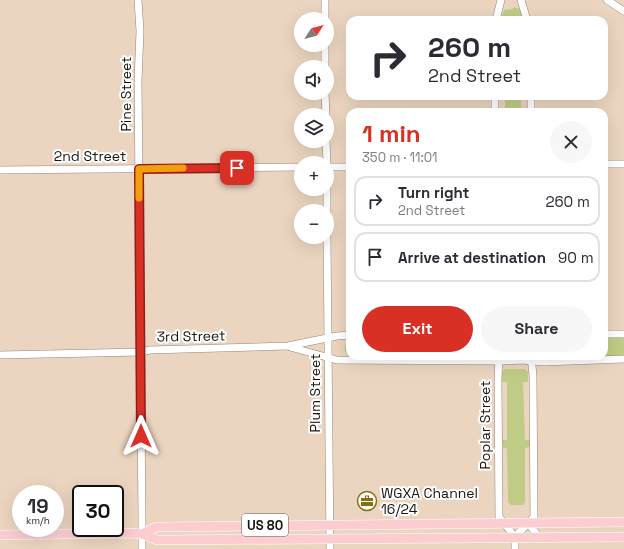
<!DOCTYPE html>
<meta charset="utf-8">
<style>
:root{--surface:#fff;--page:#f7f7f7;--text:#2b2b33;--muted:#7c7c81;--line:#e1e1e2;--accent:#d93025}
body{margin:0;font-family:"Space Grotesk",sans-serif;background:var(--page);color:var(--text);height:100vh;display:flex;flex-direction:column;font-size:15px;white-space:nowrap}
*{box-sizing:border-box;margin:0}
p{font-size:13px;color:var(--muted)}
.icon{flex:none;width:22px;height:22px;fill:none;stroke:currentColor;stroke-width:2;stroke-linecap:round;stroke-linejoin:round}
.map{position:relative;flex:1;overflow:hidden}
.details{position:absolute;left:346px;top:108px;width:262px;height:252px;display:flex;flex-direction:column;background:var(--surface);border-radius:12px;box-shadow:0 4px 16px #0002}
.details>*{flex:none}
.hud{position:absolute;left:346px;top:16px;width:262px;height:84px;border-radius:12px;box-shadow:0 4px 16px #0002;background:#fff;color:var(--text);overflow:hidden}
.needle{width:26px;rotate:54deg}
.tools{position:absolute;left:294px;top:12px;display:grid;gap:8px}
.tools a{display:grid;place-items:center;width:40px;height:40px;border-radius:50%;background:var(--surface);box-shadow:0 4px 16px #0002;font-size:20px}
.speed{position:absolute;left:12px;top:485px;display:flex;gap:8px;font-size:20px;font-weight:700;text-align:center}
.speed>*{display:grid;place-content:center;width:52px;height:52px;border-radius:50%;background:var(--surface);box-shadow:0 4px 16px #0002;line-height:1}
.speed small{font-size:10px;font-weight:400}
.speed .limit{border:2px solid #111;border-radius:6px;background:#fff;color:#111}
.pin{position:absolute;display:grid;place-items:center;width:34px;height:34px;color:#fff;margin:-17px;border-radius:8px;box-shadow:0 2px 6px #0006}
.me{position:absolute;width:44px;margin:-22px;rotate:0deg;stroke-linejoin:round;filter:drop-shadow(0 0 3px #0008)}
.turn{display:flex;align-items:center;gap:14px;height:84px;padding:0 16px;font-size:18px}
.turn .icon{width:52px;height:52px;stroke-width:2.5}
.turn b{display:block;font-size:28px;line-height:34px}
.round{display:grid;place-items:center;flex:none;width:42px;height:42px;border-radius:21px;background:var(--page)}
.headline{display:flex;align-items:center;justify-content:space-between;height:68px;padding:0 16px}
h1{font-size:24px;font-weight:800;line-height:30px;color:var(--accent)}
.action{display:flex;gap:8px;margin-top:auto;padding:8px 16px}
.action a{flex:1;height:46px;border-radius:24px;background:var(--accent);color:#fff;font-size:16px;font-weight:800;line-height:46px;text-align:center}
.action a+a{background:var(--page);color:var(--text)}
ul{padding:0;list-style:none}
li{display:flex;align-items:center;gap:12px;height:50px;margin:0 8px 6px;padding:0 8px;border:2px solid var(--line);border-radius:12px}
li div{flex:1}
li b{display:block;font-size:15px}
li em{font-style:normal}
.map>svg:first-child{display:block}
.built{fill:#ebd5c0;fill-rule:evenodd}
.green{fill:#bfcc85}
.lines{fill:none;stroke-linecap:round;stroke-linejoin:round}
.minor-casing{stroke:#958678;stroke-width:8}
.major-casing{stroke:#fff;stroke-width:10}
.minor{stroke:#fff;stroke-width:7}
.major{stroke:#fbcdd1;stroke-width:9}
.route-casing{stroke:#8d1f18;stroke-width:10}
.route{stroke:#d93025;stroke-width:7}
.slow{stroke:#f59e0b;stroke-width:7}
.labels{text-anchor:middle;stroke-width:4;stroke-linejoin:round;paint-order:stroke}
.shield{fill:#fff;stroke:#5e5a56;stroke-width:1}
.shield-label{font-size:13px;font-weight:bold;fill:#19130e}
.street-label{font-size:14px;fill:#19130e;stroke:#fff}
.poi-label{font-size:14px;fill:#19130e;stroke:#fff;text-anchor:start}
</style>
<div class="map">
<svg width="624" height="549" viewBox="0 0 624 549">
<rect width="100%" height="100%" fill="#f2e2d2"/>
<!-- built -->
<path class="built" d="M 0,0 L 624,0 L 624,549 L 0,549 ZM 301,19 L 327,19 L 327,45 L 301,45 ZM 350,20 L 604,20 L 604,96 L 350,96 ZM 301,67 L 327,67 L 327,93 L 301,93 ZM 350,112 L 604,112 L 604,356 L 350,356 ZM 301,115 L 327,115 L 327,141 L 301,141 ZM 301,163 L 327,163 L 327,189 L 301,189 ZM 301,211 L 327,211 L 327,237 L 301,237 ZM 21,494 L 55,494 L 55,528 L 21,528 ZM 81,494 L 115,494 L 115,528 L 81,528 Z"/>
<!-- green -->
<g class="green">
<path d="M 515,7 L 520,10 L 523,20 L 501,20 L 504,10 L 512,9 Z"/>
<rect x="505" y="96" width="16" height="16"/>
<path d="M 604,337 L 624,337 L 624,357 L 541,357 L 538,356 L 604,356 Z"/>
<path d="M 350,341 L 350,356 L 488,356 L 488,357 L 350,357 C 345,354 343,349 346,343 Z"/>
<path d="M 505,369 L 525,369 L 528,372 L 528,382 L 523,382 L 525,440 L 530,440 L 530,447 L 525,448 L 525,502 L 523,505 L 511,505 L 508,502 L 507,448 L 503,448 L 502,440 L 507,440 L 507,382 L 502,382 L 502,372 Z"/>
</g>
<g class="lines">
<defs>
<g id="minor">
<path d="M 138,0 L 140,31 L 138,81 L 142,519 L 142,549"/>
<path d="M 325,0 L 325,19"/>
<path d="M 521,0 L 527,20"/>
<path d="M 607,0 L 624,11"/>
<path d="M 496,20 L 501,0"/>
<path d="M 325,45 L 325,67"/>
<path d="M 325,93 L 326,115"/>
<path d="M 531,96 L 531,112"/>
<path d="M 495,112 L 495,96"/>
<path d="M 326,141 L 327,163"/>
<path d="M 604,164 L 624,164"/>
<path d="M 327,167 L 350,167"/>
<path d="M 0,170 L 301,167"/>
<path d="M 327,189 L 327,211"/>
<path d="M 327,237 L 330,549"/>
<path d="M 604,334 L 624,334"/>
<path d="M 290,347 L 337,360 L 499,361 L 523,360 L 544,362 L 624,359"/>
<path d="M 0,355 L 141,352 L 150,350 L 288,346 L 337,336 L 350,335"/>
<path d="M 499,357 L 498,379 L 499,517 L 515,537 L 515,549"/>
<path d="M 528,523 L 539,537"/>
<path d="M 515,537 L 534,517 L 533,375 L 531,357"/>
</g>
<g id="major">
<path d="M 142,534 L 156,527 L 624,522"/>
<path d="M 0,535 L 130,533 L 142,534 L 157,540 L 624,537"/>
</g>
</defs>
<!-- minor casing -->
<use href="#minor" class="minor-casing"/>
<!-- major casing -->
<use href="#major" class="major-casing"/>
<!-- minor -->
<use href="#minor" class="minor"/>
<!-- major -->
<use href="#major" class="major"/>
</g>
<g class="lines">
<defs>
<path id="route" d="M 141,436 L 139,169 L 237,168"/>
</defs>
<!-- route casing -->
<use href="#route" class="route-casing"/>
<!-- route -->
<use href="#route" class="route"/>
<!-- slow -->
<path class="slow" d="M 139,198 L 139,169 L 183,168"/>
</g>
<!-- icons -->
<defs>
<symbol id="office-ring" viewBox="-11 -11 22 22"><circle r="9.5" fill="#fff" stroke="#8a6e0e" stroke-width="1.5"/><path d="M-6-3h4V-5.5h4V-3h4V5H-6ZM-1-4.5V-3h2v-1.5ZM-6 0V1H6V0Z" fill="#8a6e0e"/></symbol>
</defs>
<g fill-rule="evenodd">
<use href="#office-ring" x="356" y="490" width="22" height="22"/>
</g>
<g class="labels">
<!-- shield labels -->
<rect class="shield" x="242" y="514" width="46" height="22" rx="3"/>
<g class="shield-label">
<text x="265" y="530">US 80</text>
</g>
<!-- street labels -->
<g class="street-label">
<text transform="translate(126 94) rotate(-90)" y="5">Pine Street</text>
<text x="90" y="161">2nd Street</text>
<text transform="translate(191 336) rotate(-1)" y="5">3rd Street</text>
<text transform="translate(315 393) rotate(-90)" y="5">Plum Street</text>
<text transform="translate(485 425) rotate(-90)" y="5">Poplar Street</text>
</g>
<!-- poi labels -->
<g class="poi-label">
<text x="381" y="498">WGXA Channel<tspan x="381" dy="16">16/24</tspan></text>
</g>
</g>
</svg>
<div class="tools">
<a><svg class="needle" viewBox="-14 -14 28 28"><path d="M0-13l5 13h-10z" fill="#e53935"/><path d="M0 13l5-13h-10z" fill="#7c7c81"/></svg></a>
<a><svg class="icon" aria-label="sound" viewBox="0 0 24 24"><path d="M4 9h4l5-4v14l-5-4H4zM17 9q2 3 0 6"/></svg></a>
<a><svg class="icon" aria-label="layers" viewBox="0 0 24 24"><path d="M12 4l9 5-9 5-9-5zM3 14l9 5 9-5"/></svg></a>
<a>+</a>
<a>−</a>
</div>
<div class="speed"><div>19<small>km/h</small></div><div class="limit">30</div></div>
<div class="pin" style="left:237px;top:168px;background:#d93025"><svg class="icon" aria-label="arrive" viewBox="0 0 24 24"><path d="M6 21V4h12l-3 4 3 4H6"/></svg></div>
<svg class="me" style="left:141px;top:436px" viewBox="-20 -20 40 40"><path d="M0-17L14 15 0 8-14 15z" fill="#d93025" stroke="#fff" stroke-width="4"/></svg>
<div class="hud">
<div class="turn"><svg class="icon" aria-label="right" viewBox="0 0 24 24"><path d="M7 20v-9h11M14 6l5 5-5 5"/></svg><div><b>260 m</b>2nd Street</div></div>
</div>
<section class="details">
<div class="headline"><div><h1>1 min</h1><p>350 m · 11:01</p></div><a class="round"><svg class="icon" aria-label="close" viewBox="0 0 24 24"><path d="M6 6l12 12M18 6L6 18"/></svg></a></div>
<ul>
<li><svg class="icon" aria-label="right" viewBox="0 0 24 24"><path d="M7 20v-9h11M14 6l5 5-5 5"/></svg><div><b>Turn right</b><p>2nd Street</p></div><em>260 m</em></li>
<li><svg class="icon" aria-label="arrive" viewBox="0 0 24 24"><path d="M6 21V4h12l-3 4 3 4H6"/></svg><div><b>Arrive at destination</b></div><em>90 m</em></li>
</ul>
<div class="action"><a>Exit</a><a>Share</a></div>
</section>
</div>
